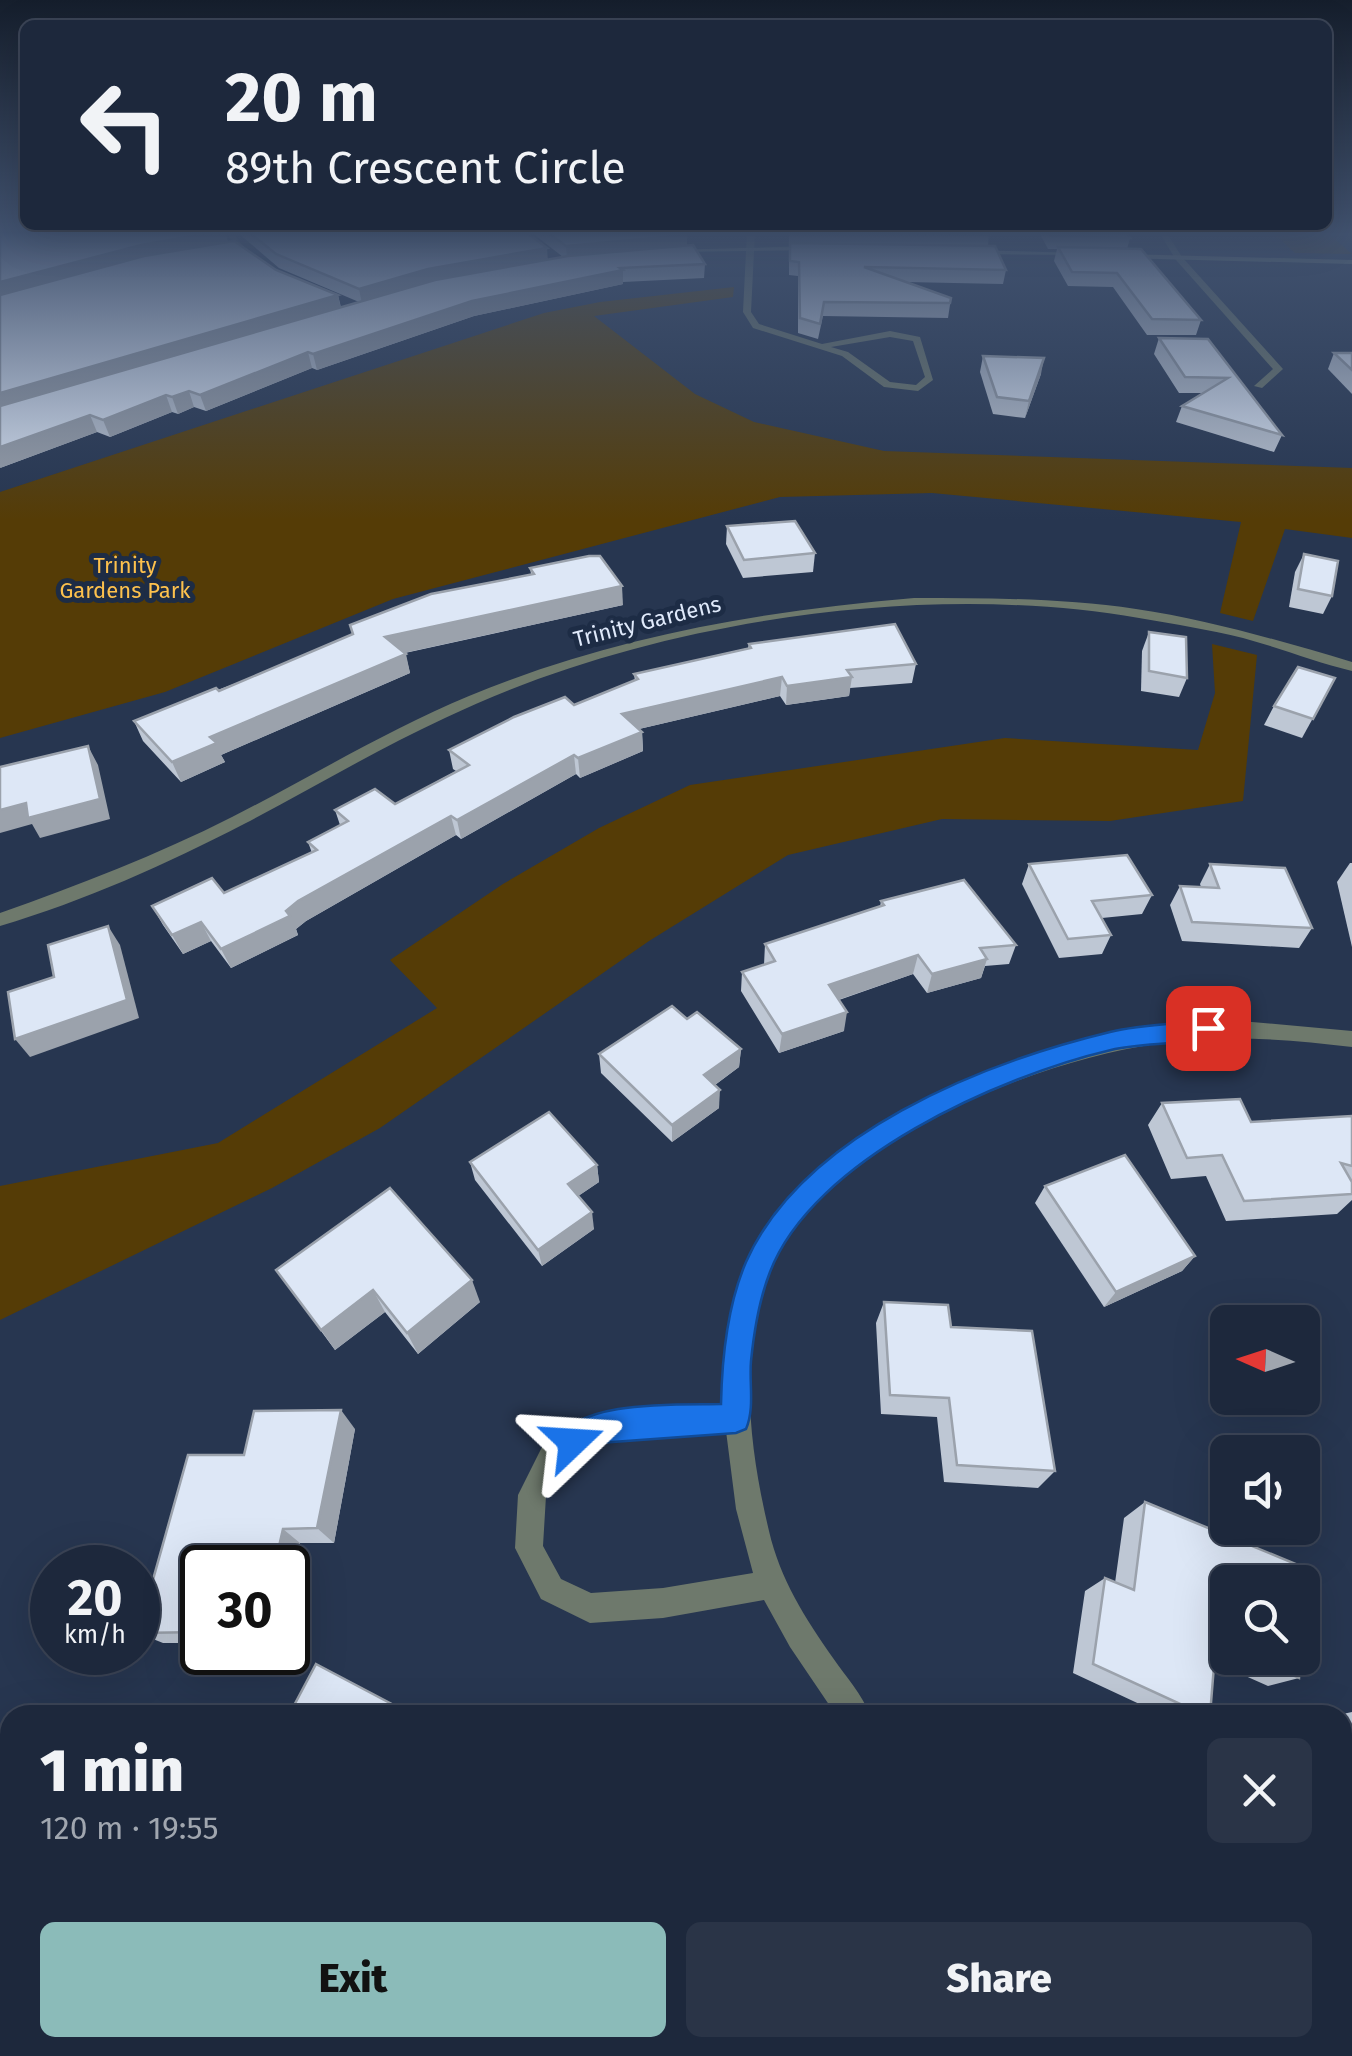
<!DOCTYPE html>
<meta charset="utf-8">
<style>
:root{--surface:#1d283c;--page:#2a3447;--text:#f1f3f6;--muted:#a0a6af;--line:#3b4456;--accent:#8bbbb9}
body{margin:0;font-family:"Fira Sans",sans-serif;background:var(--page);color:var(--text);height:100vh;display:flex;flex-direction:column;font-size:38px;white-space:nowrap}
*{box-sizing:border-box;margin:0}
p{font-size:32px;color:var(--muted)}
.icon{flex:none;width:55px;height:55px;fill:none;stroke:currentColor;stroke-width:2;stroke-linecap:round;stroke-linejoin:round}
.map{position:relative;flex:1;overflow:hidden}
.panel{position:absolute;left:0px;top:1705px;width:1352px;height:352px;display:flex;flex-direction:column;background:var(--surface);border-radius:30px 30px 0 0;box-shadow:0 10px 40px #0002,0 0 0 2px var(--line)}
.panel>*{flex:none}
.guide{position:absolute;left:20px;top:20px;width:1312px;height:210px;border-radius:15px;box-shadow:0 10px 40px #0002,0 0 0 2px var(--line);background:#1d283c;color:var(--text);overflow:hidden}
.needle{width:65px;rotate:273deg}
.tools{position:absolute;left:1210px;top:1305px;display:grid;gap:20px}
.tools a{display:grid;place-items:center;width:110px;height:110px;border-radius:15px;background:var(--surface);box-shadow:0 10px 40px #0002,0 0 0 2px var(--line);font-size:50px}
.speed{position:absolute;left:30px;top:1545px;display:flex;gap:20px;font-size:50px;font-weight:700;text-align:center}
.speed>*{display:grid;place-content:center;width:130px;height:130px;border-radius:50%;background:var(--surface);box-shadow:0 10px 40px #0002,0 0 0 2px var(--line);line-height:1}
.speed small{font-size:25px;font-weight:400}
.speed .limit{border:5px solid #111;border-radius:15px;background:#fff;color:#111}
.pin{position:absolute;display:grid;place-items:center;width:85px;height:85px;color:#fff;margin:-42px;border-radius:20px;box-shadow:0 5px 15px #0006}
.me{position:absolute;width:110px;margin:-55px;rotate:70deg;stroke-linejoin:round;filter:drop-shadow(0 0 8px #0008)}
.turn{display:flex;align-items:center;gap:35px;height:210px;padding:0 40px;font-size:45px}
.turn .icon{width:130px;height:130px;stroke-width:2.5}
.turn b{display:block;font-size:70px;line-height:85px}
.round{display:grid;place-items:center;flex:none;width:105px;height:105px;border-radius:15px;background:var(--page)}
.summary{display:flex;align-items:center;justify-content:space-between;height:170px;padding:0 40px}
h1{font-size:60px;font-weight:800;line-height:75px}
.cta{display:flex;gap:20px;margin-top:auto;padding:20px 40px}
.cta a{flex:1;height:115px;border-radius:15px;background:var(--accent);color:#111;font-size:40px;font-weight:800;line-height:115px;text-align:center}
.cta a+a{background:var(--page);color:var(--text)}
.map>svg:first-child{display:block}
.green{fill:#553c06}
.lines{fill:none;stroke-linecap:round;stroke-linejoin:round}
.street{fill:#6e796c;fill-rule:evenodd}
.secondary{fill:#8d9e8a;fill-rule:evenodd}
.wall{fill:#bec7d4}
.shaded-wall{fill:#9ba2ac}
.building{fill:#dde7f6;stroke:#9ba2ac;stroke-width:2.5}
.route{fill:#1a73e8;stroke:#114b97;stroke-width:2.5}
.labels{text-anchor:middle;stroke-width:10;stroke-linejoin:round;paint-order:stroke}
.far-park-label{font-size:22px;fill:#fdc14d;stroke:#1d2c45}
.far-street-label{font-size:22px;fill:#e0eafb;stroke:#1d2c45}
</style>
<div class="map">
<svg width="1352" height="2056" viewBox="0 0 1352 2056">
<rect width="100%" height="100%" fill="#273650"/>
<!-- green -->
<g class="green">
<path d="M 1272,232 L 1327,232 L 1352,254 L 1295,253 Z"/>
<path d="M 734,287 L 733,297 L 594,316 L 695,394 L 754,422 L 884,451 L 1352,468 L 1352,538 L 1285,529 L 1253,621 L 1220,613 L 1241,522 L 932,493 L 780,497 L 393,599 L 165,692 L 0,738 L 0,492 L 544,313 L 600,302 Z"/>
<path d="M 1212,644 L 1257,655 L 1243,801 L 1110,821 L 942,819 L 788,855 L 649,941 L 380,1128 L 272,1188 L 0,1320 L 0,1186 L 218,1143 L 437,1008 L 390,960 L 503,884 L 599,828 L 690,785 L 1005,738 L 1198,750 L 1215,693 Z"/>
</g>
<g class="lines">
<!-- street -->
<g class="street">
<path d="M 225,232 L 232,232 L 254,260 L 248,260 Z"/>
<path d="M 747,232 L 755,232 L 751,312 L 759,324 L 822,344 L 890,331 L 920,337 L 933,380 L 918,391 L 884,387 L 842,356 L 753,328 L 743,312 ZM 890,337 L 913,341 L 925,377 L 916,385 L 890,382 L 848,352 L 831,347 Z"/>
<path d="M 1159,232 L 1166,232 L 1182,257 L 1283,369 L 1262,388 L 1254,386 L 1273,369 L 1176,260 Z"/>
<path d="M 914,598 C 988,598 1062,598 1136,609 C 1210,620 1281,641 1352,662 L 1352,671 C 1315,662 1280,648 1243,638 C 1210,630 1174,624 1139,618 C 920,580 645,622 445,718 C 376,750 311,789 244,824 C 167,864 84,901 0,926 L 0,913 C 79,885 157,855 232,817 C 311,777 387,730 469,696 C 611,637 761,611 914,598 Z"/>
<path d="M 1252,1022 L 1352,1031 L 1352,1047 C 1286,1039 1222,1034 1156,1044 C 1028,1062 809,1150 765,1284 C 739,1364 750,1451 769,1531 C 780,1579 805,1618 833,1658 C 846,1677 862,1694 870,1715 L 836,1715 L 790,1647 L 764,1600 L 663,1618 L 590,1623 L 541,1599 L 515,1548 L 518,1495 L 542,1447 L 594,1415 L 654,1408 L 724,1405 C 703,1137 1037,1027 1252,1022 ZM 726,1431 L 736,1509 L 753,1573 L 663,1588 L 591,1593 L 561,1579 L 543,1546 L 546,1496 L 560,1465 L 598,1441 L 654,1434 Z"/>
<path d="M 1342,2029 L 1352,2033 L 1352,2056 L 1328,2056 L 1324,2048 L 1342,2048 Z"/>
</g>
<!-- secondary -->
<g class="secondary">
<path d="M 815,246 L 818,250 L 665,252 L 669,250 Z"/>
<path d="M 971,250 L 1080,253 L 1084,255 L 974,254 Z"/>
<path d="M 1124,254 L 1352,260 L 1352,264 L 1121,258 Z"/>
</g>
</g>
<!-- wall -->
<g class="wall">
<path d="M 237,232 L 526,232 L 548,259 L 563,257 L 531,232 L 686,232 L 687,245 L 705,264 L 704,278 L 623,282 L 623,284 L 474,316 L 317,370 L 312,368 L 206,411 L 194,407 L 178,414 L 172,412 L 110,437 L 97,432 L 0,468 L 228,242 L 276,270 L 338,295 L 341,307 L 359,302 L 279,268 Z"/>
<path d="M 789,232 L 989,232 L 988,246 L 1006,270 L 1003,284 L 906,282 L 951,298 L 948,318 L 823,316 L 818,339 L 798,333 L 798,276 L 789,275 Z"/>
<path d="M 1039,232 L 1125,232 L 1130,238 L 1127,249 L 1201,320 L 1196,335 L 1147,335 L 1113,287 L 1068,286 L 1054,261 L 1057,249 L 1048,249 Z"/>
<path d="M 1159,338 L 1208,339 L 1282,435 L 1274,452 L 1176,422 L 1182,406 L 1202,393 L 1179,393 L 1154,354 Z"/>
<path d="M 1334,353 L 1352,353 L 1352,394 L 1328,369 Z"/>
<path d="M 983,356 L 1041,374 L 1025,418 L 993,414 L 980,372 Z"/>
<path d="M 727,526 L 815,553 L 813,572 L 743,578 L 726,544 Z"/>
<path d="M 1304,554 L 1332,596 L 1323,614 L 1289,607 L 1295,572 Z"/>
<path d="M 530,568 L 623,605 L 405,653 L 410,673 L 221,755 L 225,762 L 181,782 L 143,741 L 134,721 L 531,574 Z"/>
<path d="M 1149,632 L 1187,678 L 1179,697 L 1141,691 L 1142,651 Z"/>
<path d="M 749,644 L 916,664 L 912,683 L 850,688 L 849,696 L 786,705 L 780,696 L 639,729 L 642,732 L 643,751 L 580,778 L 576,774 L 461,839 L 456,835 L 306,921 L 296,929 L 298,935 L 231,968 L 211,941 L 183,954 L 163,925 L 152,906 L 224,893 L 312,853 L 308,842 L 340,825 L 335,810 L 395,804 L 456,771 L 453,769 L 449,750 L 574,705 L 635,681 L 634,674 L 748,648 Z"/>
<path d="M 1335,678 L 1302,738 L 1264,725 L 1274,706 Z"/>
<path d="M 1350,863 L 1352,863 L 1352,947 L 1337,882 Z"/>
<path d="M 1029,864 L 1152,895 L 1142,914 L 1102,918 L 1111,935 L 1102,954 L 1059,958 L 1022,884 Z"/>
<path d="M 1210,864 L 1312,928 L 1299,948 L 1182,941 L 1170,905 L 1180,886 L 1201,887 L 1200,884 Z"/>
<path d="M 881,901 L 1016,945 L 1009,964 L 985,966 L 981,978 L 927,993 L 913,974 L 839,1000 L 844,1031 L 779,1053 L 741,991 L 742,972 L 764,965 L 765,944 L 880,907 Z"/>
<path d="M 687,1019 L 741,1049 L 739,1067 L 715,1085 L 719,1108 L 672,1142 L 601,1073 L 599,1054 Z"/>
<path d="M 1162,1103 L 1251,1122 L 1352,1116 L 1352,1200 L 1337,1214 L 1226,1221 L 1206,1176 L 1171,1179 L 1148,1125 Z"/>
<path d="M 470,1162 L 597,1165 L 599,1182 L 578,1196 L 594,1229 L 542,1266 L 475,1180 Z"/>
<path d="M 1045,1186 L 1195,1256 L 1182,1271 L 1104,1307 L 1035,1203 Z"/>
<path d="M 276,1270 L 480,1302 L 418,1354 L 385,1312 L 335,1350 Z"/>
<path d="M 884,1302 L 951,1327 L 1055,1471 L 1038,1488 L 944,1482 L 937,1417 L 881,1414 L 876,1323 Z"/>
<path d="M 355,1429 L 334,1543 L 300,1543 L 288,1603 L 288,1568 L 202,1568 L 202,1643 L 163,1643 L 138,1633 L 244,1455 Z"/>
<path d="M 1145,1502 L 1228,1582 L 1228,1658 L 1300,1658 L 1299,1678 L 1268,1686 L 1214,1662 L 1210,1715 L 1163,1715 L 1073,1673 L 1085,1591 L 1105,1578 L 1115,1583 L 1124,1518 Z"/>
<path d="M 1352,1712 L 1352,1818 L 1342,1813 L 1342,1715 L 1338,1715 Z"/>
<path d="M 774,2048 L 903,2048 L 915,2056 L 771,2056 Z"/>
</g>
<!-- shaded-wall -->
<g class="shaded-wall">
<path d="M 216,232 L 225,232 L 229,244 L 0,298 L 0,282 L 141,245 Z"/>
<path d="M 687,235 L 687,248 L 567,260 L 566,246 Z"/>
<path d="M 547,248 L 548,262 L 362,304 L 359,289 L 428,269 Z"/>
<path d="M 623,270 L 623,284 L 474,316 L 317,370 L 313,354 L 472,301 Z"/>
<path d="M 338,295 L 341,310 L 0,411 L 0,393 Z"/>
<path d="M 308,352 L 312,368 L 206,411 L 200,395 Z"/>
<path d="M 1044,358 L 1041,374 L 1025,418 L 1029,401 Z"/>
<path d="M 189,391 L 194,407 L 178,414 L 172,397 Z"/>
<path d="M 166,395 L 172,412 L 110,437 L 103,420 Z"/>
<path d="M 90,415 L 97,432 L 0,468 L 0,447 Z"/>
<path d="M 622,586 L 623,605 L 390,656 L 385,637 Z"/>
<path d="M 406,654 L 410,673 L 221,755 L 225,762 L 181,782 L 172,762 L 210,737 Z"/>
<path d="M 782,677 L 780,696 L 622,733 L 622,714 Z"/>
<path d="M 852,677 L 849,696 L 786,705 L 787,686 Z"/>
<path d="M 642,732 L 643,751 L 580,778 L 578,758 Z"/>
<path d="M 88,746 L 98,765 L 110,819 L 40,838 L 32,824 L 0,833 L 0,810 Z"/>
<path d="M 574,755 L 576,774 L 461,839 L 457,820 Z"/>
<path d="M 451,816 L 456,835 L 306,921 L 296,929 L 298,935 L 231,968 L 221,949 L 286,911 L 298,901 Z"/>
<path d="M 201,922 L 211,941 L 183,954 L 172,935 Z"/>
<path d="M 108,926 L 120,945 L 139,1018 L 30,1057 L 15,1039 Z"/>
<path d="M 918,955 L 913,974 L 826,1004 L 829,985 Z"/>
<path d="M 987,959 L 981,978 L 927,993 L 932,974 Z"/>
<path d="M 847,1012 L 844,1031 L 779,1053 L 782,1034 Z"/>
<path d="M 741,1049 L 739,1067 L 704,1093 L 704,1075 Z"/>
<path d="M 720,1090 L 719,1108 L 672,1142 L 672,1125 Z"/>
<path d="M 597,1165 L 599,1182 L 571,1201 L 568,1184 Z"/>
<path d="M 592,1212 L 594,1229 L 542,1266 L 538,1250 Z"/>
<path d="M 1195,1256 L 1182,1271 L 1104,1307 L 1116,1292 Z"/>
<path d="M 472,1280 L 480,1302 L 418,1354 L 407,1333 Z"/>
<path d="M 373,1290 L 385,1312 L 335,1350 L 321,1330 Z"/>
<path d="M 341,1410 L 355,1429 L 334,1543 L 317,1528 Z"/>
<path d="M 283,1529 L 300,1543 L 288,1603 L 288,1568 L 274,1568 Z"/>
</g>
<!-- building -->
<g class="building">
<path d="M 0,232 L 216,232 L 141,245 L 0,282 Z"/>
<path d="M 249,232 L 526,232 L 547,248 L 428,269 L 359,289 L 276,254 Z"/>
<path d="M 547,232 L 686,232 L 687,235 L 566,246 Z"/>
<path d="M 844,232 L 989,232 L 990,235 Z"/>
<path d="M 1049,232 L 1125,232 L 1130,238 L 1051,236 Z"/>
<path d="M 234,241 L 276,270 L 338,295 L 0,393 L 0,295 L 144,256 Z"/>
<path d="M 790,243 L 995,246 L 1006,270 L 864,267 L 951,298 L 950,303 L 824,302 L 820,324 L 800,318 L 799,262 L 790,261 Z"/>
<path d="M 693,245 L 705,264 L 620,268 L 623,270 L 472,301 L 313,354 L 308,352 L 200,395 L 189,391 L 172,397 L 166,395 L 103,420 L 90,415 L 0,447 L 0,406 L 435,280 L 568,256 Z"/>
<path d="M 1058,247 L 1141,249 L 1201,320 L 1152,319 L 1117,273 L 1072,272 Z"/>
<path d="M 1159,338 L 1208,339 L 1282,435 L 1182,406 L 1228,378 L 1185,377 Z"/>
<path d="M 1334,353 L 1352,353 L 1352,370 Z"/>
<path d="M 983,356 L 1044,358 L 1029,401 L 997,397 Z"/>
<path d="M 795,521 L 815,553 L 744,560 L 727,526 Z"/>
<path d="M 1304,554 L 1338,561 L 1332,596 L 1298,589 Z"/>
<path d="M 589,556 L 600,556 L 622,586 L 385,637 L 406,654 L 210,737 L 217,743 L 172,762 L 134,721 L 216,688 L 219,691 L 353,634 L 350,625 L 431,594 L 534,574 L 530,568 Z"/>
<path d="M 895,624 L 916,664 L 847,670 L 852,677 L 787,686 L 782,677 L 622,714 L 642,732 L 578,758 L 574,755 L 457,820 L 451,816 L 298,901 L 286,911 L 290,916 L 221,949 L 201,922 L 172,935 L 152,906 L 212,878 L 224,893 L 317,850 L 308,842 L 348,821 L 335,810 L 375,789 L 395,804 L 469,765 L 449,750 L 514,717 L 565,697 L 574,705 L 638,679 L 634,674 L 751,648 L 749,644 Z"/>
<path d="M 1149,632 L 1186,637 L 1187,678 L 1149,671 Z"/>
<path d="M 1298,667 L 1335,678 L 1313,719 L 1274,706 Z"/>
<path d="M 88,746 L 100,799 L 28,818 L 26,803 L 0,810 L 0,767 Z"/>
<path d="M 1127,855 L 1152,895 L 1092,901 L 1111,935 L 1068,939 L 1029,864 Z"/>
<path d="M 1210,864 L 1285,868 L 1312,928 L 1192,922 L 1180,886 L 1219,888 Z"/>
<path d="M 964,880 L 1016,945 L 980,948 L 987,959 L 932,974 L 918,955 L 829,985 L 847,1012 L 782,1034 L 742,972 L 775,961 L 765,944 L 884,905 L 881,901 Z"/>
<path d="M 108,926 L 127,1000 L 15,1039 L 8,992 L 54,977 L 48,945 Z"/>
<path d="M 672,1006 L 687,1019 L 697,1012 L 741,1049 L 704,1075 L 720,1090 L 672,1125 L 599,1054 Z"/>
<path d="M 1240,1099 L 1251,1122 L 1352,1116 L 1352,1166 L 1341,1163 L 1352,1182 L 1352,1194 L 1244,1201 L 1222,1155 L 1187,1158 L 1162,1103 Z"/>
<path d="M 549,1112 L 597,1165 L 568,1184 L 592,1212 L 538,1250 L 470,1162 Z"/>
<path d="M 1125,1155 L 1195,1256 L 1116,1292 L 1045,1186 Z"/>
<path d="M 390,1188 L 472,1280 L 407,1333 L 373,1290 L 321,1330 L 276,1270 Z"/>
<path d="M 884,1302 L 948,1305 L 951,1327 L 1032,1331 L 1055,1471 L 957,1465 L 949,1398 L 890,1395 Z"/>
<path d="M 341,1410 L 317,1528 L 283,1529 L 274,1568 L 202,1568 L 202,1632 L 138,1633 L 188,1455 L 244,1455 L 254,1411 Z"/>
<path d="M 1145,1502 L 1303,1567 L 1302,1582 L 1228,1582 L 1228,1646 L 1216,1641 L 1210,1715 L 1204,1715 L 1093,1664 L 1105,1578 L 1134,1590 Z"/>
<path d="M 1253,1658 L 1300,1658 L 1299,1678 Z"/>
<path d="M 316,1664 L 405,1711 L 403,1715 L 289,1715 Z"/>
<path d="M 454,2048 L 695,2048 L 692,2056 L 451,2056 Z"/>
<path d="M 784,2048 L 898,2048 L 911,2056 L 781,2056 Z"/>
</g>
<!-- sky -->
<linearGradient id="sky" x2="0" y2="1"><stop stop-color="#151e2c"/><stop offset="0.45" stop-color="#41526f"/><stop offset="1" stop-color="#41526f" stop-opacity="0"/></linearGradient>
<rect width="1352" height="520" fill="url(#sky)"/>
<!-- route -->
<path class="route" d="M 1208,1020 L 1216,1022 L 1220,1028 L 1216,1035 C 1183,1046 1145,1042 1111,1050 C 1000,1076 813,1159 770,1272 C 759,1300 754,1331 751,1361 C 749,1383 755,1408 746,1429 L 736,1433 L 599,1443 L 573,1457 L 562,1453 L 558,1442 C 575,1399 681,1405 721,1404 C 722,1356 727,1306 746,1262 C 803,1134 982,1063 1110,1032 C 1141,1024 1176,1024 1208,1020 Z"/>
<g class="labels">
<!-- far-park labels -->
<g class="far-park-label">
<text x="125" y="573">Trinity<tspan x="125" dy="25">Gardens Park</tspan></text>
</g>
<!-- far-street labels -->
<g class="far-street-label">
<text transform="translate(647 621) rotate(-14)" y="8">Trinity Gardens</text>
</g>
</g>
</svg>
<div class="tools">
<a><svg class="needle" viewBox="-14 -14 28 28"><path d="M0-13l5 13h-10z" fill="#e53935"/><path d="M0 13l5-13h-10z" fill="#a0a6af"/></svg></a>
<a><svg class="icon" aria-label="sound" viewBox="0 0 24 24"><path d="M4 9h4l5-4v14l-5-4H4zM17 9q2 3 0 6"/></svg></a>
<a><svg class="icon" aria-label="search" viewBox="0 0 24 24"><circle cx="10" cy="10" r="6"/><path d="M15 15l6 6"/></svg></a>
</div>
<div class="speed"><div>20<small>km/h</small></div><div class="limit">30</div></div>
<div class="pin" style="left:1208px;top:1028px;background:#d93025"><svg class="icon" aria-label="arrive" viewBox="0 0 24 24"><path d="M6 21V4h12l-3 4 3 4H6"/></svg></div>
<svg class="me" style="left:573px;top:1442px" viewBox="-20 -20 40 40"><path d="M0-17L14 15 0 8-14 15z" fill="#1a73e8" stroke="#fff" stroke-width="4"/></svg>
<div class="guide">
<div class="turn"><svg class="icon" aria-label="left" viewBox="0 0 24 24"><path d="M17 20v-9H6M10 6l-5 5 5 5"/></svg><div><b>20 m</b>89th Crescent Circle</div></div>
</div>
<section class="panel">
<div class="summary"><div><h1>1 min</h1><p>120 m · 19:55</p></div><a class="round"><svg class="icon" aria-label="close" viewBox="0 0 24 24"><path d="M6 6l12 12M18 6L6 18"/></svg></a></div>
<div class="cta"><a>Exit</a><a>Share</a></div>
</section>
</div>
